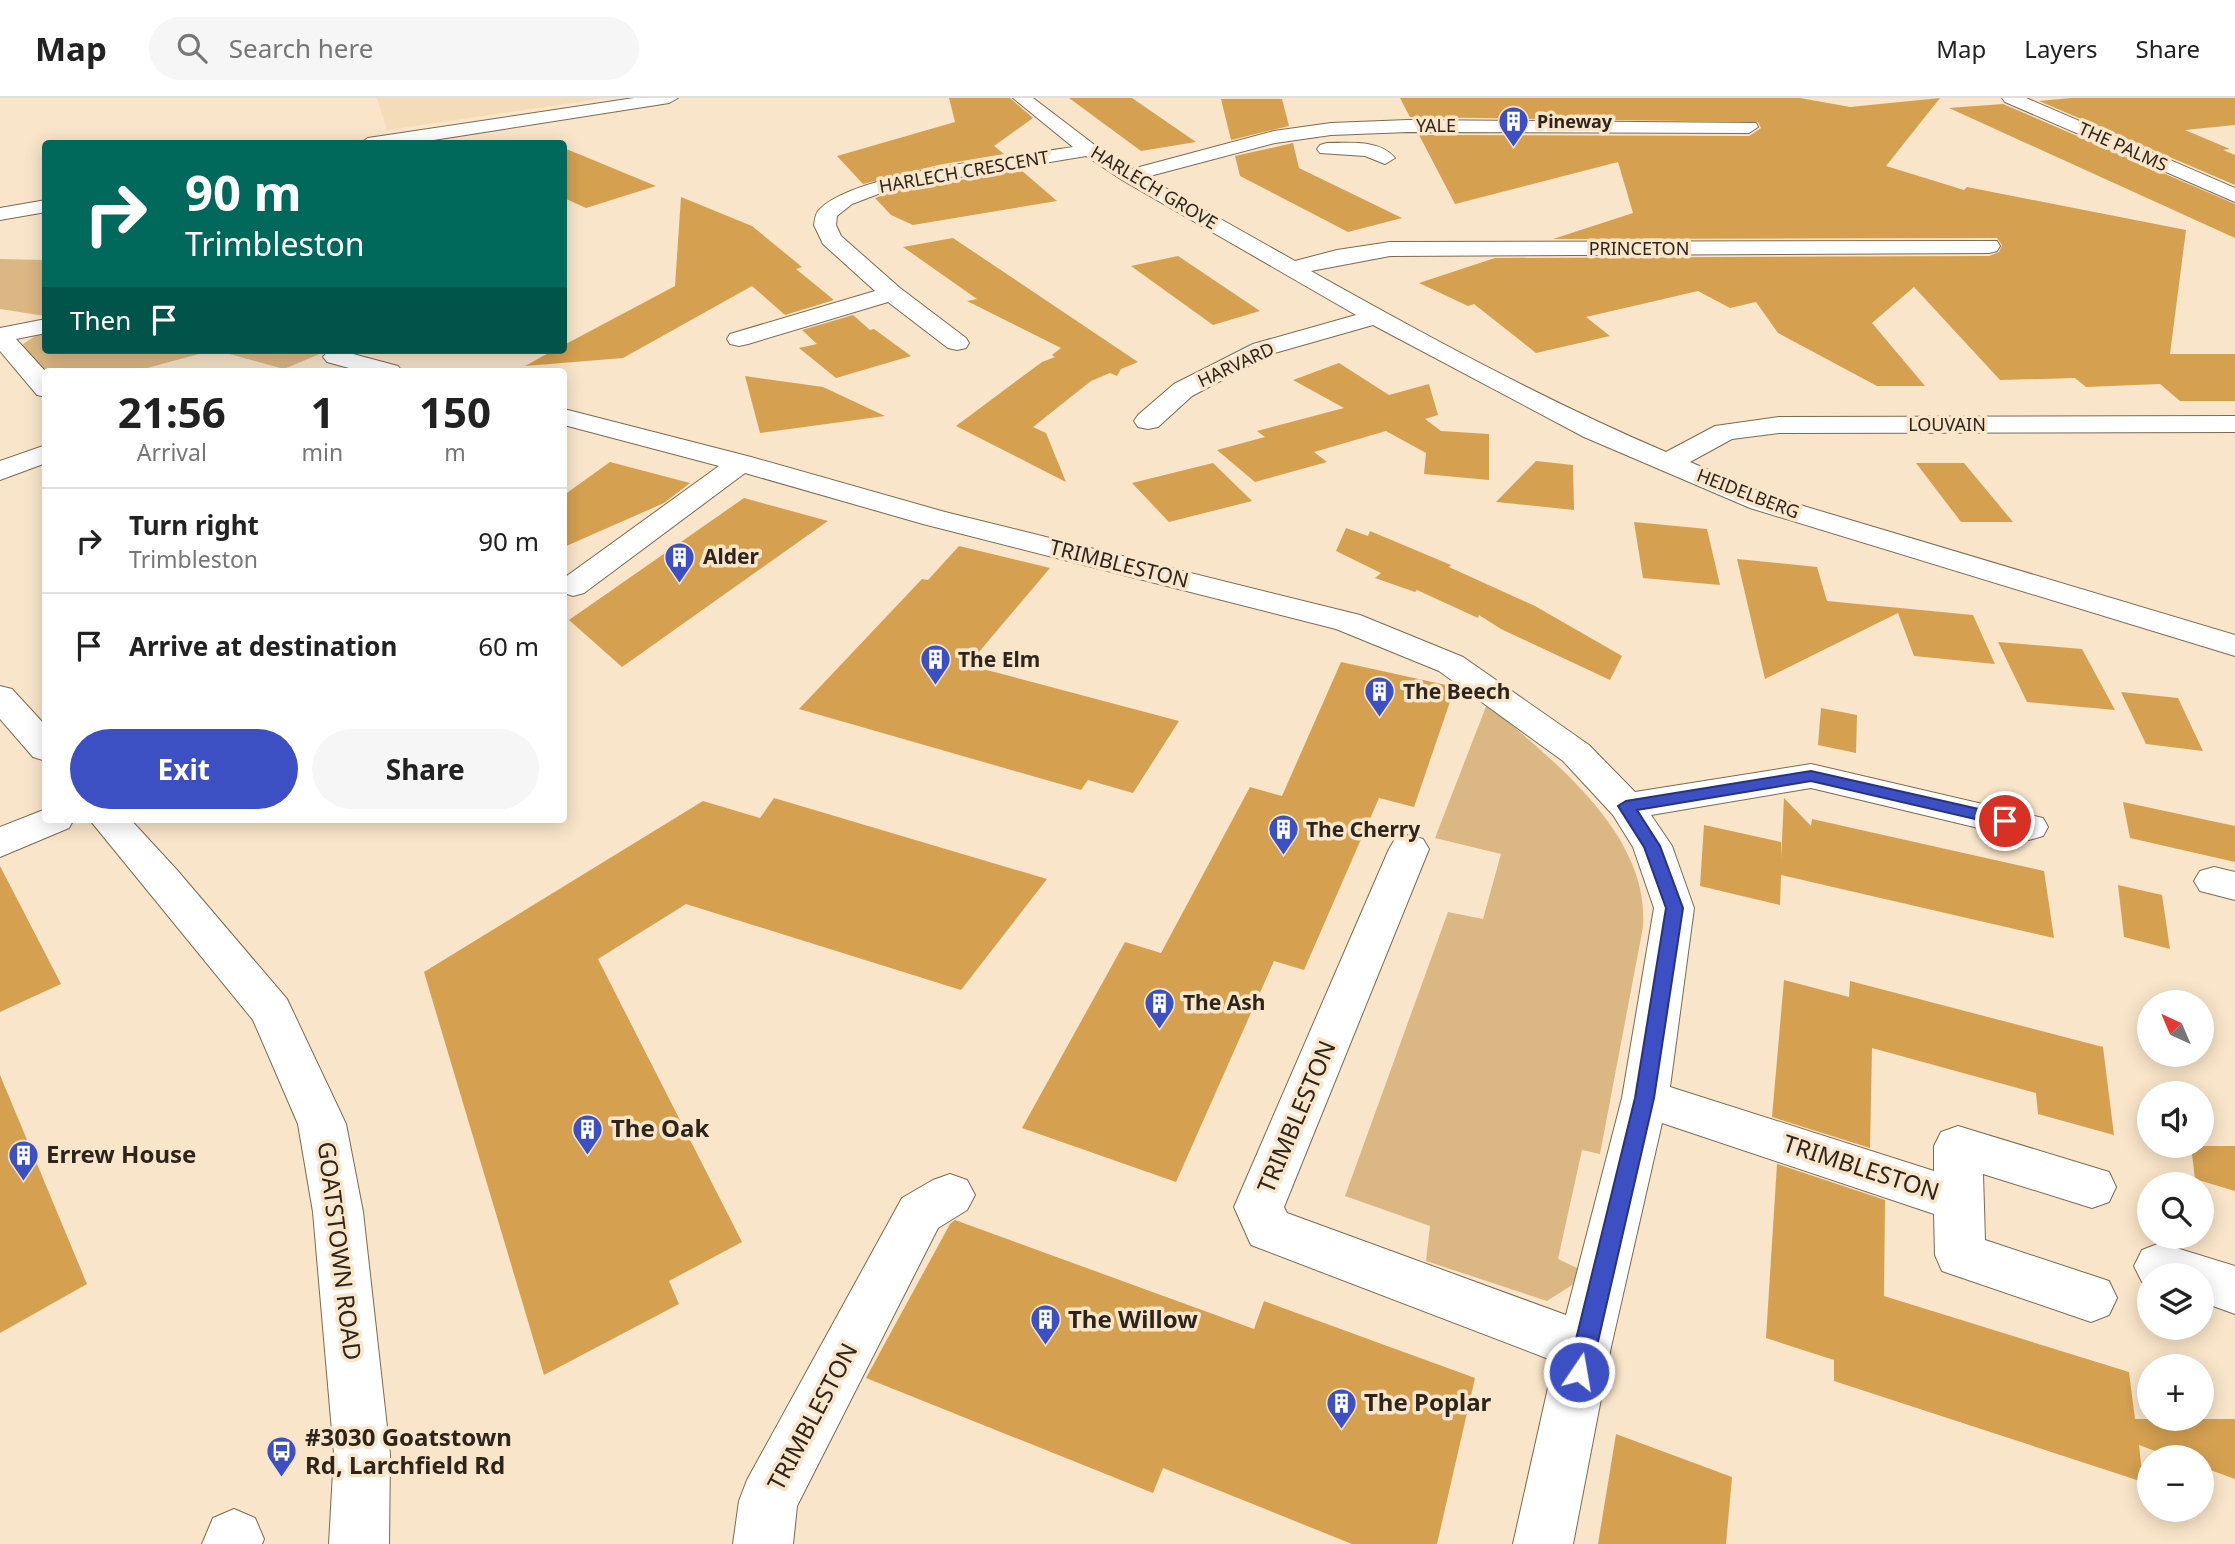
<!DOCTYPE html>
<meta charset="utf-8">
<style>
:root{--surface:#fff;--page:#f6f6f6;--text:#222;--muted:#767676;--line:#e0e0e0;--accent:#3d50c3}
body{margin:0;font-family:"Noto Sans",sans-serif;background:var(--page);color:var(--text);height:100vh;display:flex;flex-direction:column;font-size:26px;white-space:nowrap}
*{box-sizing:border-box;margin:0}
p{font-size:23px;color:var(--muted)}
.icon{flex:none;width:38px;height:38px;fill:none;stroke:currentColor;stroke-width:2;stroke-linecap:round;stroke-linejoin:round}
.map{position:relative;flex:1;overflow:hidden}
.details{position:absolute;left:42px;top:270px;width:525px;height:455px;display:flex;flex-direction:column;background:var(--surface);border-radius:7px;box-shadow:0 4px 18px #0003}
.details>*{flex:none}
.top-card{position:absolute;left:42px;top:42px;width:525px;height:214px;border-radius:7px;box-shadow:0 4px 18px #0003;background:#00695c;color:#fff;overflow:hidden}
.needle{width:46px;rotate:316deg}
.fabs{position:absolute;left:2137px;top:892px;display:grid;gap:14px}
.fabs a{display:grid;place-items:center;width:77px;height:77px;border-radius:50%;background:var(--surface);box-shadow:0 4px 18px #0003;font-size:35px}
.pin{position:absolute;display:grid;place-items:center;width:60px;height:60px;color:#fff;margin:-30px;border:4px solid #fff;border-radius:50%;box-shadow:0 2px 7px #0007}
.me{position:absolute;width:77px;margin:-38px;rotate:12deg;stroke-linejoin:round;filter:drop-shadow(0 0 5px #0008)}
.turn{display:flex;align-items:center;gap:24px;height:147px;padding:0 28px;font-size:32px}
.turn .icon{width:91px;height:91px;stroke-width:2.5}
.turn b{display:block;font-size:49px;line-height:60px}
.then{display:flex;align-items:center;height:66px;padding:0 28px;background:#0003;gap:14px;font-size:26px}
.eta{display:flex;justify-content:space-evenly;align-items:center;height:119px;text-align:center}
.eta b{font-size:42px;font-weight:700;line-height:49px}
.cta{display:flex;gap:14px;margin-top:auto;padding:14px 28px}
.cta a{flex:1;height:80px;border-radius:42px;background:var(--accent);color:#fff;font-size:28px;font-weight:700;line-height:80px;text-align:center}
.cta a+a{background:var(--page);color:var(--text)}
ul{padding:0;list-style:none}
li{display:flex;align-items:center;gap:21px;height:105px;padding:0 28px;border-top:2px solid var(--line)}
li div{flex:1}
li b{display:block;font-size:26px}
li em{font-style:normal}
header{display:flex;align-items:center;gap:42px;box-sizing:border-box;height:98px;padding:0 35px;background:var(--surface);border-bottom:2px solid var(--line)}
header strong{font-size:33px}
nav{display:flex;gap:38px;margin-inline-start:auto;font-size:24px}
.search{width:490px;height:63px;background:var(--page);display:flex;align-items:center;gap:18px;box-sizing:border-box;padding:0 24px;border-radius:38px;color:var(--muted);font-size:26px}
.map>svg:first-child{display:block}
.built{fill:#f5dcb9}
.green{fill:#dbb784}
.building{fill:#d5a151}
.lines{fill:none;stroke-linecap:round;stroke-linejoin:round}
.minor-casing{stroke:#7c6a52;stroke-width:2}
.major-casing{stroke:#7c6a52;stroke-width:2}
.minor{fill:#fff;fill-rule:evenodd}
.major{fill:#fff;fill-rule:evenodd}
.route{fill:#3d50c3;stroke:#28347f;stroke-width:2}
.labels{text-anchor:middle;stroke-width:7;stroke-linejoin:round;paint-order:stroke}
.far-poi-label{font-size:18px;font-weight:bold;fill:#2d251b;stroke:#f9e5c9;text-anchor:start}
.far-street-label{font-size:18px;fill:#2d251b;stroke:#f9e5c9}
.poi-label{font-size:21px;font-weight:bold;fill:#2d251b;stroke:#f9e5c9;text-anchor:start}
.street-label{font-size:21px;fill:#2d251b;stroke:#f9e5c9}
.near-street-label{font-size:24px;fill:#2d251b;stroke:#f9e5c9}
.near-poi-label{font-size:24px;font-weight:bold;fill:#2d251b;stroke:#f9e5c9;text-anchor:start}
</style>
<header>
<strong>Map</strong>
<div class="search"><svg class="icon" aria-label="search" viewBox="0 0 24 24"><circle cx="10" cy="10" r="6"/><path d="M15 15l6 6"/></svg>Search here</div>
<nav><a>Map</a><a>Layers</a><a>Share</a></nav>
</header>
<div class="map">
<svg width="2235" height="1446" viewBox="0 0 2235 1446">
<rect width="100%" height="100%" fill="#f9e5c9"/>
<!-- built -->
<path class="built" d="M 377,0 L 606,0 L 387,32 Z"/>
<!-- green -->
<g class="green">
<path d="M 0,161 L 45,162 L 45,218 L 0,211 Z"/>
<path d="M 45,232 L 46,252 L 214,252 L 136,273 L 46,273 L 24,251 L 23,246 Z"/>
<path d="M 215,252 L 329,252 L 284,271 Z"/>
<path d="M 1487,606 C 1551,661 1650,735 1643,829 L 1600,1056 L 1582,1052 L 1558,1161 L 1579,1171 L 1572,1187 L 1547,1203 L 1426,1163 L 1430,1128 L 1345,1098 L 1448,814 L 1483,821 L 1501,756 L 1435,740 Z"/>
</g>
<!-- building -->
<g class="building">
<path d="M 949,0 L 1010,0 L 1033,20 L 994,48 L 1004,56 L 938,67 L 863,86 L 837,58 L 955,24 Z"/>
<path d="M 1069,0 L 1132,0 L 1196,44 L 1141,53 Z"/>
<path d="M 1400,0 L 1800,0 L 1850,9 L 1940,0 L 1886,68 L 1964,92 L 1967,89 L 2186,132 L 2170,256 L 2235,256 L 2235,303 L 2180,303 L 2160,286 L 2086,289 L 2075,280 L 2000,282 L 1914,189 L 1872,225 L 1925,288 L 1877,288 L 1778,235 L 1756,204 L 1730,210 L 1698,193 L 1586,219 L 1610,238 L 1536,255 L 1474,206 L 1468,208 L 1419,185 L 1495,160 L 1989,158 L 1999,154 L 2002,147 L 1997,140 L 1553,141 L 1633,115 L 1618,64 L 1455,106 L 1419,37 L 1749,38 L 1761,30 L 1758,24 L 1410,19 Z"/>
<path d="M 2071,0 L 2235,0 L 2235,27 L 2185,32 L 2230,51 L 2223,52 L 2235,57 L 2235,87 L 2039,3 Z"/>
<path d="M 1221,1 L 1282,1 L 1289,28 L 1231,42 Z"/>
<path d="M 2003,6 L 2235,106 L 2235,140 L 1949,10 Z"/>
<path d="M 1293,45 L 1299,70 L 1402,120 L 1348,134 L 1240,78 L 1235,58 Z"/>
<path d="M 564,50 L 656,88 L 586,110 L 564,100 Z"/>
<path d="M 1021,72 L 1057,103 L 913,127 L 891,117 L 875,100 L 895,93 Z"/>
<path d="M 681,99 L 752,128 L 802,169 L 796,171 L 834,202 L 785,217 L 752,188 L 623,260 L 525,268 L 554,252 L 564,252 L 564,247 L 675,188 Z"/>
<path d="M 953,140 L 1138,264 L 1121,271 L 1117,278 L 1110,275 L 1091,283 L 1033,329 L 1046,335 L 1066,384 L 956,328 L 1042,264 L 1055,259 L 1052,257 L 1061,250 L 967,203 L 977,201 L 903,149 Z"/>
<path d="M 1178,158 L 1199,172 L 1260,213 L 1213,227 L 1131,168 Z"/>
<path d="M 853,217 L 870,232 L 874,231 L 911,258 L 836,280 L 799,250 L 817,246 L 802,232 Z"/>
<path d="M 1339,265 L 1389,297 L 1429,286 L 1438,317 L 1425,321 L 1441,333 L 1489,336 L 1489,382 L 1424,376 L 1426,355 L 1386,333 L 1314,354 L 1327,364 L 1255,384 L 1217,352 L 1265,339 L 1257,333 L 1344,310 L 1293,282 Z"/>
<path d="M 745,278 L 823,289 L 885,318 L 760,335 Z"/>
<path d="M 1536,363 L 1573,367 L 1574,412 L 1496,404 Z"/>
<path d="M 610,364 L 690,385 L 664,405 L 564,449 L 564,397 Z"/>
<path d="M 1213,365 L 1252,403 L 1169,424 L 1132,385 Z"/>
<path d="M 1916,365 L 1964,365 L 2013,424 L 1961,424 Z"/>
<path d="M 744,400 L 828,423 L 622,569 L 569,522 Z"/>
<path d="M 1634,424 L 1707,431 L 1720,487 L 1643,480 Z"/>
<path d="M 1346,430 L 1368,438 L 1370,433 L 1451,467 L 1449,469 L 1535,508 L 1622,558 L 1610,582 L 1501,531 L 1479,517 L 1478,520 L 1417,492 L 1415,494 L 1375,480 L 1381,475 L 1336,453 Z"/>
<path d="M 959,448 L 1050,470 L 968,567 L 1179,623 L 1133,695 L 1088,682 L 1081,692 L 799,611 L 922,481 L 928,482 Z"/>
<path d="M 1737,461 L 1817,469 L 1827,503 L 1973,517 L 1995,566 L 1914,558 L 1898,515 L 1765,581 Z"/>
<path d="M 1998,544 L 2082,551 L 2115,612 L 2027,604 Z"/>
<path d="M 1341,564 L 1455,589 L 1414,709 L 1379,700 L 1304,872 L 1274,863 L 1176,1084 L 1022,1030 L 1125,844 L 1161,855 L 1250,689 L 1282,698 Z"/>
<path d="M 2121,594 L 2178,600 L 2203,653 L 2146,646 Z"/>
<path d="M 1821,610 L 1857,617 L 1856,655 L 1818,647 Z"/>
<path d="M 774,700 L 1047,781 L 961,892 L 686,806 L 598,861 L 742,1144 L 669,1183 L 679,1206 L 544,1277 L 424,874 L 703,703 L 760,720 Z"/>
<path d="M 1784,700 L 1811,728 L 1812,721 L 2044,773 L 2054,840 L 1781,777 L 1780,807 L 1700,788 L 1704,727 L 1781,744 L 1781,761 Z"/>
<path d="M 2123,704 L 2235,728 L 2235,764 L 2130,740 Z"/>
<path d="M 0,768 L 61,886 L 0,914 Z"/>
<path d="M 2118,787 L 2162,797 L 2170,851 L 2124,839 Z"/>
<path d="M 1784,882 L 1849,899 L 1850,883 L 2103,949 L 2114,1037 L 2038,1016 L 2036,995 L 1872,950 L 1870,1050 L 1772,1019 Z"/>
<path d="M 0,977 L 87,1186 L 0,1235 Z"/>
<path d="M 2191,1048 L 2235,1048 L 2235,1093 L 2195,1081 Z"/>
<path d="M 1777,1066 L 1885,1102 L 1884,1198 L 2129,1274 L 2135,1321 L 2235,1321 L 2235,1381 L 2202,1369 L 2202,1360 L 2174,1360 L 2139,1347 L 2143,1384 L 1834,1283 L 1834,1262 L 1766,1240 Z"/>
<path d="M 955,1122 L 1254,1231 L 1264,1203 L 1475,1280 L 1437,1446 L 1352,1446 L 1163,1370 L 1153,1395 L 866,1280 L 950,1126 Z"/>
<path d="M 1616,1336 L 1732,1379 L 1726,1446 L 1598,1446 Z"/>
</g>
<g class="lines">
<defs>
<g id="minor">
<path d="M 634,0 L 678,0 L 669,5 L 408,46 L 359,46 L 368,40 Z"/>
<path d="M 1013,0 L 1033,0 L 1096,48 L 1132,71 L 1274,33 L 1331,25 L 1408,22 L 1756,25 L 1758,29 L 1749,35 L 1408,34 L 1331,37 L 1275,45 L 1146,79 L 1295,163 L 1337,152 L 1390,144 L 1997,143 L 2000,148 L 1997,153 L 1989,155 L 1390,158 L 1311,173 C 1427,238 1544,302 1666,354 L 1715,328 L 1779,319 L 2235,318 L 2235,334 L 1779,335 L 1732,341 L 1690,364 L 1770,398 L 2235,537 L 2235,558 L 1750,410 L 1584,339 L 1373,227 L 1271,256 L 1192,298 L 1158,329 L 1148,331 L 1138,329 L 1134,323 L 1138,317 L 1174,286 L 1253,246 L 1356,217 L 1122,82 L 1086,58 L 894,90 L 852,106 L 837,118 L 836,127 L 841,138 L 900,190 L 966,240 L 969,245 L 966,250 L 957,252 L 948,250 L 888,204 L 748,246 L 739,248 L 730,246 L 727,241 L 730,236 L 875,193 L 823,146 L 814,127 C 815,122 815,116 819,112 C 854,74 1018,58 1073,49 Z"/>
<path d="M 2002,0 L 2026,0 L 2235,90 L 2235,104 L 2005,4 Z"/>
<path d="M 1327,45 C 1348,45 1380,41 1395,60 L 1385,66 L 1365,58 L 1320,55 L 1317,51 L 1320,47 Z"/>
<path d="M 46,102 L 46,114 L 0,122 L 0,110 Z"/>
<path d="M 46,221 L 46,235 L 16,241 L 46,274 L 46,299 L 37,297 L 0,253 L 0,230 Z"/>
<path d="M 338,252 L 398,268 L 402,273 L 360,273 L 327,264 L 323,259 L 327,254 Z"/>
<path d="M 564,311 L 751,359 L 945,414 L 1360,517 L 1463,559 L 1589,647 L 1635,694 L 1811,666 L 2043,720 L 2048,729 L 2043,738 L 2029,742 L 1811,690 L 1651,717 L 1672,748 L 1694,810 L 1670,989 L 1934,1073 L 1934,1048 L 1941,1034 L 1958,1028 L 2109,1074 L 2116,1089 L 2109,1104 L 2092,1110 L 1983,1076 L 1985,1142 L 2109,1183 L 2117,1200 L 2109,1217 L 2091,1224 L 1942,1173 L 1935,1157 L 1934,1116 L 1662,1025 L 1611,1249 L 1573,1446 L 1513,1446 L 1554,1263 L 1251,1147 L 1234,1109 L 1389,751 L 1395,741 L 1409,737 L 1423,741 L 1429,751 L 1284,1109 L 1287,1115 L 1566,1217 L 1622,1000 L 1654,810 L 1633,749 L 1613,717 L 1563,663 L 1439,573 L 1336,531 L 923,426 L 745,375 L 584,495 L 573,498 L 564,495 L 564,480 L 719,368 L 564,327 Z"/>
<path d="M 46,347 L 46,365 L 0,382 L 0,363 Z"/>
<path d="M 46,711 L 46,721 L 74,721 L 69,730 L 0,759 L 0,729 Z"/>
<path d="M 2214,769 L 2235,774 L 2235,802 L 2200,793 L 2194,783 L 2200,773 Z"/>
<path d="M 950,1076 L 967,1082 L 975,1097 L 967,1112 L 938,1130 L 797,1408 L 793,1446 L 733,1446 L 739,1403 L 747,1382 L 902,1100 L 933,1082 Z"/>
<path d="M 2160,1145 L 2235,1168 L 2235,1216 L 2202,1204 L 2202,1178 L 2149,1178 L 2149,1187 L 2142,1184 L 2134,1168 L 2142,1152 Z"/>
<path d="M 234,1411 L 255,1420 L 264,1441 L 262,1446 L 202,1446 L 213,1420 Z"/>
</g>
<g id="major">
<path d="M 0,588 L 12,591 L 46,628 L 46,663 L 33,659 L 0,621 Z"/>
<path d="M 89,721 L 130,721 L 177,772 L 287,901 L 346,1026 L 363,1114 L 390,1356 L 389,1446 L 329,1446 L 334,1356 L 313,1114 L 298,1026 L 253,922 Z"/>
</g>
</defs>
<!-- minor casing -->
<use href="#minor" class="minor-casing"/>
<!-- major casing -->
<use href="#major" class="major-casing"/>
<!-- minor -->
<use href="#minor" class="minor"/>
<!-- major -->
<use href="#major" class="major"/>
</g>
<!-- route -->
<path class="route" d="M 1811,673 L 2005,717 L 2013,723 L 2005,728 L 1811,683 L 1637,712 L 1660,748 L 1683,810 L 1654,1000 L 1591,1274 L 1587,1281 L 1579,1285 L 1571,1281 L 1568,1274 L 1635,1000 L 1666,810 L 1644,749 L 1618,708 L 1626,703 Z"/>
<!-- icons -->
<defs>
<symbol id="building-pin" viewBox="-11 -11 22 30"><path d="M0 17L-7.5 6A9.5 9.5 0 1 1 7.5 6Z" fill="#3d50c3" stroke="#f9e5c9"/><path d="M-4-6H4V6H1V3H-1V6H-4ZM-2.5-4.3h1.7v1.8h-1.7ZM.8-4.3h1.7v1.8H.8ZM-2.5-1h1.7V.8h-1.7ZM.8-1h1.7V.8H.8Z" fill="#fff"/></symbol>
<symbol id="bus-pin" viewBox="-11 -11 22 30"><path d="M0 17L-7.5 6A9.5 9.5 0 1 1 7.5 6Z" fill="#3d50c3" stroke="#f9e5c9"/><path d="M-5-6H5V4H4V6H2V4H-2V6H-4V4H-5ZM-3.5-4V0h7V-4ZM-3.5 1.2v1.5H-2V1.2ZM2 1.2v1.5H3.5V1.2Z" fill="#fff"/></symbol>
</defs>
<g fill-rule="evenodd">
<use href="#building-pin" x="1496" y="6" width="35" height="47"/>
<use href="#building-pin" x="662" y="442" width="35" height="47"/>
<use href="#building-pin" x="918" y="544" width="35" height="47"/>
<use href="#building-pin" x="1362" y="576" width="35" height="47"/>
<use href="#building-pin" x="1266" y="714" width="35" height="47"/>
<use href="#building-pin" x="1142" y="888" width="35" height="47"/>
<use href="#building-pin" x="570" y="1014" width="35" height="47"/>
<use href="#building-pin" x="6" y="1040" width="35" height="47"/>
<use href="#building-pin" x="1028" y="1204" width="35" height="47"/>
<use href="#building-pin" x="1324" y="1288" width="35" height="47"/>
<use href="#bus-pin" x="264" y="1336" width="35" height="47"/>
</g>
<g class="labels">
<!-- far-poi labels -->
<g class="far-poi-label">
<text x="1537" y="30">Pineway</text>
</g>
<!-- far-street labels -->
<g class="far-street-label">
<text x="1436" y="34">YALE</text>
<text transform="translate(2123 49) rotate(24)" y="6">THE PALMS</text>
<text transform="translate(964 74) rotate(-10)" y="6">HARLECH CRESCENT</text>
<text transform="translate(1154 90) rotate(31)" y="6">HARLECH GROVE</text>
<text x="1639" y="157">PRINCETON</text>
<text transform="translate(1236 267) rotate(-25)" y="6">HARVARD</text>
<text x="1947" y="333">LOUVAIN</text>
<text transform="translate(1748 396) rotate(21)" y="6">HEIDELBERG</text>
</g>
<!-- poi labels -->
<g class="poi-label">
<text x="703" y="466">Alder</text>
<text x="958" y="569">The Elm</text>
<text x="1403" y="601">The Beech</text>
<text x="1306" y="739">The Cherry</text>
<text x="1183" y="912">The Ash</text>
</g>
<!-- street labels -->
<g class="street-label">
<text transform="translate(1119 466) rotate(14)" y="7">TRIMBLESTON</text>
</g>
<!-- near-street labels -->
<g class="near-street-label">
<text transform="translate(1297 1019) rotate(-67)" y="8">TRIMBLESTON</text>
<text transform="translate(1861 1070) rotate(18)" y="8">TRIMBLESTON</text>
<text transform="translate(339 1153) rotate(83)" y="8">GOATSTOWN ROAD</text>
<text transform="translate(813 1319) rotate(-62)" y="8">TRIMBLESTON</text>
</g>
<!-- near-poi labels -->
<g class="near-poi-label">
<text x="611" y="1039">The Oak</text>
<text x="46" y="1065">Errew House</text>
<text x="1068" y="1230">The Willow</text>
<text x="1364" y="1313">The Poplar</text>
<text x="305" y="1348">#3030 Goatstown<tspan x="305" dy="28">Rd, Larchfield Rd</tspan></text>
</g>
</g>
</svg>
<div class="fabs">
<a><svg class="needle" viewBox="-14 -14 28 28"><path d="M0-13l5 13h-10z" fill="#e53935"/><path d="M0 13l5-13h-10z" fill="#767676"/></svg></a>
<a><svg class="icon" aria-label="sound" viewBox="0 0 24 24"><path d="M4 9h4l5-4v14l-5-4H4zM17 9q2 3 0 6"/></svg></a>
<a><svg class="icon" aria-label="search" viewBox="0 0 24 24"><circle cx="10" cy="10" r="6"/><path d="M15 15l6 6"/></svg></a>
<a><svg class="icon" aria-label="layers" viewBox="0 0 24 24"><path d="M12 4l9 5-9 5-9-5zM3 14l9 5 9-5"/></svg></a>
<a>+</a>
<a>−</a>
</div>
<div class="pin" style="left:2005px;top:723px;background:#d93025"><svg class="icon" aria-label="arrive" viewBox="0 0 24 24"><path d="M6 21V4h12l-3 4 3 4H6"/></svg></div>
<svg class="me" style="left:1579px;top:1274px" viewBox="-20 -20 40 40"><circle r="17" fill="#3d50c3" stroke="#fff" stroke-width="3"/><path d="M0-11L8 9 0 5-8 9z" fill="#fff"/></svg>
<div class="top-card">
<div class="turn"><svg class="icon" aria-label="right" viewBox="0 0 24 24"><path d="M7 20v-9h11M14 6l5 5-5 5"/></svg><div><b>90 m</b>Trimbleston</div></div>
<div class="then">Then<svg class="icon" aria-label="arrive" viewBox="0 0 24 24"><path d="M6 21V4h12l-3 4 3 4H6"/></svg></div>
</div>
<section class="details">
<div class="eta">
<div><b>21:56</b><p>Arrival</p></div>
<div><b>1</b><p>min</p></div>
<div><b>150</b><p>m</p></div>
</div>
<ul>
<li><svg class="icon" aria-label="right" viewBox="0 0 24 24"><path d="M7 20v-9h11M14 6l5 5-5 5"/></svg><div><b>Turn right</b><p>Trimbleston</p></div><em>90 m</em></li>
<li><svg class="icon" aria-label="arrive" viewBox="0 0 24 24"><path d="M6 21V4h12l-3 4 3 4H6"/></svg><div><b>Arrive at destination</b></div><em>60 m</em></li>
</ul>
<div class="cta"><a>Exit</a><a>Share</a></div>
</section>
</div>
